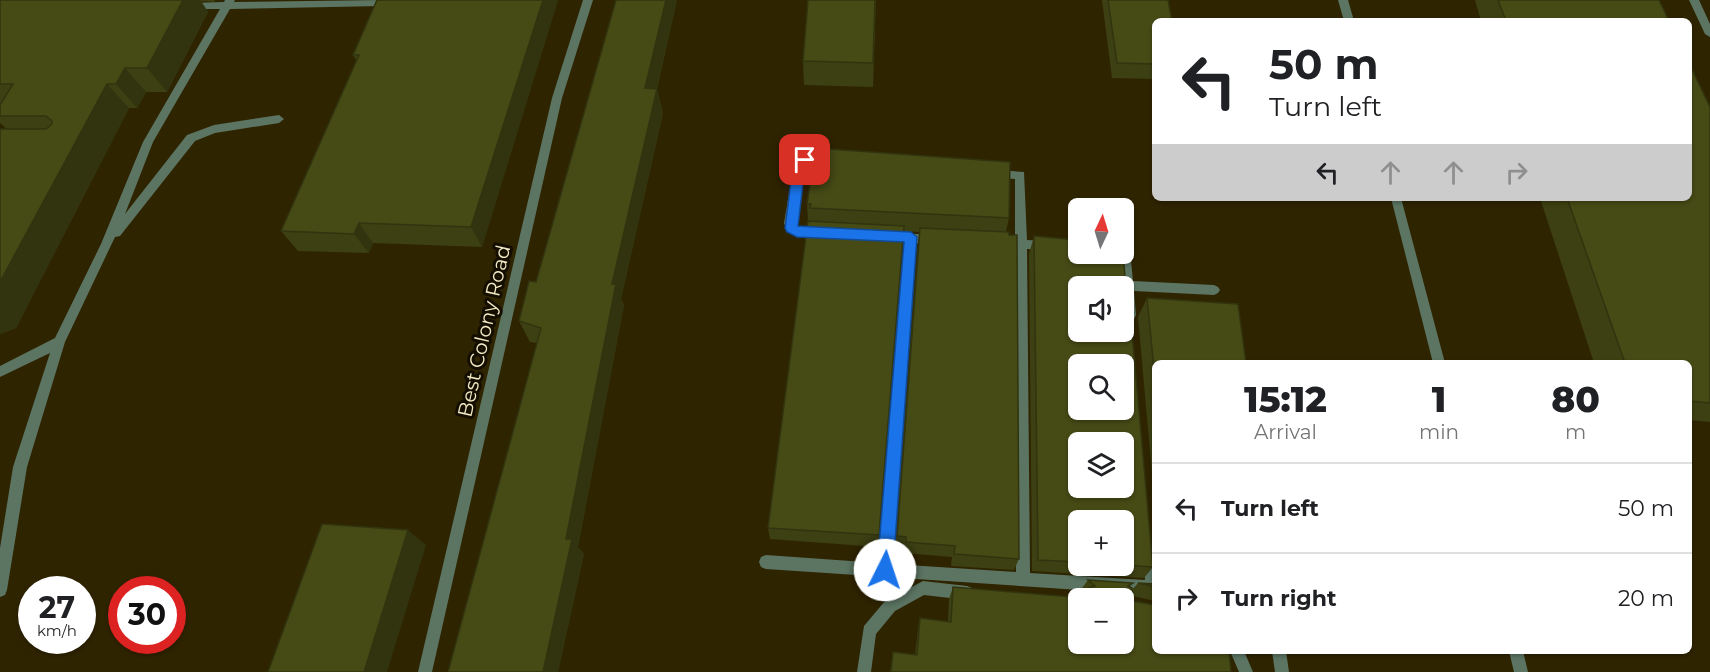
<!DOCTYPE html>
<meta charset="utf-8">
<style>
:root{--surface:#fff;--page:#f2f2f2;--text:#202124;--muted:#757577;--line:#e0e0e0}
body{margin:0;font-family:Montserrat,sans-serif;background:var(--page);color:var(--text);height:100vh;display:flex;flex-direction:column;font-size:22px;white-space:nowrap}
*{box-sizing:border-box;margin:0}
p{font-size:20px;color:var(--muted)}
.icon{flex:none;width:33px;height:33px;fill:none;stroke:currentColor;stroke-width:2;stroke-linecap:round;stroke-linejoin:round}
.map{position:relative;flex:1;overflow:hidden}
.side{position:absolute;left:1152px;top:360px;width:540px;height:294px;display:flex;flex-direction:column;background:var(--surface);border-radius:9px;box-shadow:0 2px 4px #0004}
.side>*{flex:none}
.hud{position:absolute;left:1152px;top:18px;width:540px;height:183px;border-radius:9px;box-shadow:0 2px 4px #0004;background:#fff;color:var(--text);overflow:hidden}
.needle{width:39px;rotate:4deg}
.controls{position:absolute;left:1068px;top:198px;display:grid;gap:12px}
.controls a{display:grid;place-items:center;width:66px;height:66px;border-radius:9px;background:var(--surface);box-shadow:0 2px 4px #0004;font-size:30px}
.speed{position:absolute;left:18px;top:576px;display:flex;gap:12px;font-size:30px;font-weight:700;text-align:center}
.speed>*{display:grid;place-content:center;width:78px;height:78px;border-radius:50%;background:var(--surface);box-shadow:0 2px 4px #0004;line-height:1}
.speed small{font-size:15px;font-weight:400}
.speed .limit{border:9px solid #d22;background:#fff;color:#111}
.pin{position:absolute;display:grid;place-items:center;width:51px;height:51px;color:#fff;margin:-26px;border-radius:12px;box-shadow:0 3px 9px #0006}
.me{position:absolute;width:66px;margin:-33px;rotate:4deg;stroke-linejoin:round;filter:drop-shadow(0 0 4px #0008)}
.turn{display:flex;align-items:center;gap:21px;height:126px;padding:0 18px;font-size:27px}
.turn .icon{width:78px;height:78px;stroke-width:2.5}
.turn b{display:block;font-size:42px;line-height:51px}
.lanes{display:flex;align-items:center;height:57px;padding:0 18px;background:#0003;justify-content:center;gap:30px;direction:ltr}
.lanes .off{opacity:.35}
.eta{display:flex;justify-content:space-evenly;align-items:center;height:102px;text-align:center}
.eta b{font-size:36px;font-weight:800;line-height:42px}
ul{padding:0;list-style:none}
li{display:flex;align-items:center;gap:18px;height:90px;padding:0 18px;border-top:2px solid var(--line)}
li div{flex:1}
li b{display:block;font-size:22px}
li em{font-style:normal}
.map>svg:first-child{display:block}
.lines{fill:none;stroke-linecap:round;stroke-linejoin:round}
.lane{fill:#5c7563;fill-rule:evenodd}
.street{fill:#5c7563;fill-rule:evenodd}
.wall{fill:#3c4012;fill-rule:evenodd}
.shaded-wall{fill:#31340f}
.building{fill:#464a15;stroke:#31340f;stroke-width:1.5;fill-rule:evenodd}
.route{fill:#1a73e8;stroke:#114b97;stroke-width:1.5}
.labels{text-anchor:middle;stroke-width:6;stroke-linejoin:round;paint-order:stroke}
.street-label{font-size:20px;fill:#f4e9c5;stroke:#140e00}
</style>
<div class="map">
<svg width="1710" height="672" viewBox="0 0 1710 672">
<rect width="100%" height="100%" fill="#2f2400"/>
<g class="lines">
<!-- lane -->
<g class="lane">
<path d="M 1338,0 L 1348,0 L 1354,21 L 1344,21 Z"/>
<path d="M 1689,0 L 1699,0 L 1710,24 L 1710,37 L 1705,34 Z"/>
<path d="M 1391,198 L 1401,198 L 1445,363 L 1433,363 Z"/>
<path d="M 1509,651 L 1523,651 L 1528,672 L 1514,672 Z"/>
</g>
<!-- street -->
<g class="street">
<path d="M 225,0 L 235,0 L 234,2 L 383,0 L 387,3 L 382,6 L 230,9 L 153,142 L 125,214 L 187,135 L 214,125 L 279,115 L 284,119 L 279,123 L 215,133 L 195,141 L 120,236 L 115,237 L 65,342 L 27,467 L 7,590 L 5,595 L 0,597 L 0,548 L 13,467 L 50,353 L 0,377 L 0,366 L 55,338 L 101,244 L 143,142 L 220,9 L 190,9 L 185,6 L 190,3 L 224,2 Z"/>
<path d="M 583,0 L 593,0 L 562,98 L 432,672 L 418,672 L 552,98 Z"/>
<path d="M 805,156 L 1024,172 L 1027,240 L 1078,243 L 1078,252 L 1027,249 L 1030,573 L 1145,580 L 1143,553 L 1145,548 L 1150,546 L 1155,549 L 1155,595 L 766,569 L 761,567 L 759,562 L 761,557 L 766,555 L 879,563 L 905,242 L 797,236 L 787,231 L 784,223 L 794,165 ZM 807,164 L 1015,179 L 1015,239 L 799,228 L 796,223 L 804,167 ZM 916,243 L 1015,248 L 1016,572 L 892,564 Z"/>
<path d="M 1124,246 L 1130,251 L 1133,281 L 1214,285 L 1218,287 L 1220,290 L 1218,293 L 1214,295 L 1134,291 L 1136,315 L 1134,319 L 1126,319 L 1119,254 L 1124,254 Z"/>
<path d="M 923,581 L 967,586 L 972,588 L 974,593 L 972,598 L 967,600 L 924,595 L 895,611 L 876,634 L 871,672 L 857,672 L 864,626 L 885,601 Z"/>
<path d="M 1230,651 L 1244,651 L 1253,672 L 1239,672 Z"/>
<path d="M 1272,651 L 1286,651 L 1289,672 L 1275,672 Z"/>
</g>
</g>
<!-- wall -->
<g class="wall">
<path d="M 0,0 L 215,0 L 214,2 L 201,1 L 208,12 L 167,92 L 146,92 L 137,108 L 129,108 L 16,328 L 0,334 L 0,129 L 7,129 L 0,123 Z"/>
<path d="M 377,0 L 558,0 L 482,247 L 373,243 L 369,253 L 298,251 L 281,231 L 357,61 L 353,55 Z"/>
<path d="M 616,0 L 677,0 L 657,89 L 663,113 L 621,299 L 624,305 L 578,547 L 584,554 L 558,672 L 537,343 L 530,342 L 519,321 L 536,282 Z"/>
<path d="M 876,0 L 873,87 L 804,85 L 803,61 Z"/>
<path d="M 1102,0 L 1168,0 L 1155,21 L 1155,79 L 1112,78 Z"/>
<path d="M 1475,0 L 1659,0 L 1669,21 L 1481,21 Z"/>
<path d="M 1710,107 L 1710,422 L 1689,420 L 1689,363 L 1594,363 L 1540,198 L 1689,198 Z"/>
<path d="M 807,204 L 1009,218 L 1006,232 L 1019,559 L 1014,570 L 951,566 L 952,557 L 905,553 L 905,548 L 895,548 L 919,232 L 904,231 L 878,547 L 770,539 L 768,528 L 808,221 Z"/>
<path d="M 1034,236 L 1127,299 L 1153,567 L 1144,578 L 1032,571 L 1029,254 ZM 1078,520 L 1124,566 L 1078,566 Z"/>
<path d="M 1147,298 L 1155,363 L 1155,507 L 1138,317 Z"/>
<path d="M 1088,580 L 1133,583 L 1129,587 L 1132,590 L 1138,583 L 1155,584 L 1155,601 L 1133,596 L 1133,601 L 1231,672 L 890,672 L 893,652 L 915,655 L 918,629 L 920,618 L 948,622 L 949,599 L 953,587 L 1082,598 L 1084,596 L 1079,592 Z"/>
</g>
<!-- shaded-wall -->
<g class="shaded-wall">
<path d="M 183,0 L 200,0 L 208,12 L 167,92 L 147,68 Z"/>
<path d="M 543,0 L 558,0 L 482,247 L 471,227 Z"/>
<path d="M 666,0 L 677,0 L 651,112 L 645,88 Z"/>
<path d="M 125,68 L 146,92 L 137,108 L 116,84 Z"/>
<path d="M 107,84 L 129,108 L 16,328 L 0,334 L 0,282 Z"/>
<path d="M 657,89 L 663,113 L 621,299 L 624,305 L 578,547 L 584,554 L 558,672 L 543,672 L 566,539 L 612,284 Z"/>
<path d="M 359,223 L 373,243 L 369,253 L 354,234 Z"/>
<path d="M 408,530 L 426,545 L 387,672 L 364,672 Z"/>
</g>
<!-- building -->
<g class="building">
<path d="M 0,0 L 183,0 L 147,68 L 125,68 L 116,84 L 107,84 L 0,282 L 0,129 L 46,129 L 52,124 L 52,121 L 46,116 L 0,116 L 0,105 L 13,84 L 0,84 Z"/>
<path d="M 377,0 L 543,0 L 471,227 L 359,223 L 354,234 L 281,231 L 359,55 L 353,55 Z"/>
<path d="M 616,0 L 666,0 L 645,88 L 657,89 L 612,284 L 616,284 L 566,539 L 572,539 L 543,672 L 448,672 L 541,328 L 519,321 L 529,281 L 536,282 Z"/>
<path d="M 808,0 L 875,0 L 873,63 L 803,61 Z"/>
<path d="M 1108,0 L 1168,0 L 1172,21 L 1155,21 L 1155,64 L 1117,63 Z"/>
<path d="M 1498,0 L 1659,0 L 1669,21 L 1506,21 Z"/>
<path d="M 1689,63 L 1710,107 L 1710,403 L 1689,401 L 1689,363 L 1625,363 L 1567,198 L 1689,198 Z"/>
<path d="M 815,148 L 1010,162 L 1009,218 L 810,208 L 811,204 L 807,204 Z"/>
<path d="M 808,221 L 904,226 L 879,535 L 768,528 Z"/>
<path d="M 920,228 L 1009,232 L 1009,235 L 1017,235 L 1019,559 L 954,554 L 955,546 L 906,542 L 906,537 L 897,536 Z"/>
<path d="M 1034,236 L 1078,240 L 1078,254 L 1123,254 L 1127,299 L 1129,299 L 1153,567 L 1124,565 L 1124,520 L 1078,520 L 1078,562 L 1038,560 ZM 1078,286 L 1124,286 L 1124,332 L 1078,332 ZM 1078,364 L 1124,364 L 1124,410 L 1078,410 ZM 1078,442 L 1124,442 L 1124,488 L 1078,488 Z"/>
<path d="M 1147,298 L 1238,304 L 1246,363 L 1155,363 L 1155,379 Z"/>
<path d="M 322,524 L 408,530 L 364,672 L 268,672 Z"/>
<path d="M 1088,580 L 1133,583 L 1128,586 L 1132,588 L 1133,601 L 1155,605 L 1155,651 L 1229,651 L 1231,672 L 891,672 L 893,652 L 917,655 L 920,618 L 951,622 L 953,587 L 1085,598 L 1078,598 L 1078,644 L 1124,644 L 1124,598 L 1087,598 L 1089,596 L 1089,588 L 1095,586 Z"/>
<path d="M 1138,583 L 1155,584 L 1155,587 Z"/>
</g>
<!-- route -->
<path class="route" d="M 805,155 L 811,160 L 805,167 L 798,226 L 911,232 L 917,237 L 893,570 L 891,575 L 885,578 L 880,575 L 877,570 L 904,242 L 797,237 L 787,232 L 785,228 L 793,165 Z"/>
<g class="labels">
<!-- street labels -->
<g class="street-label">
<text transform="translate(484 331) rotate(-77)" y="7">Best Colony Road</text>
</g>
</g>
</svg>
<div class="controls">
<a><svg class="needle" viewBox="-14 -14 28 28"><path d="M0-13l5 13h-10z" fill="#e53935"/><path d="M0 13l5-13h-10z" fill="#757577"/></svg></a>
<a><svg class="icon" aria-label="sound" viewBox="0 0 24 24"><path d="M4 9h4l5-4v14l-5-4H4zM17 9q2 3 0 6"/></svg></a>
<a><svg class="icon" aria-label="search" viewBox="0 0 24 24"><circle cx="10" cy="10" r="6"/><path d="M15 15l6 6"/></svg></a>
<a><svg class="icon" aria-label="layers" viewBox="0 0 24 24"><path d="M12 4l9 5-9 5-9-5zM3 14l9 5 9-5"/></svg></a>
<a>+</a>
<a>−</a>
</div>
<div class="speed"><div>27<small>km/h</small></div><div class="limit">30</div></div>
<div class="pin" style="left:805px;top:160px;background:#d93025"><svg class="icon" aria-label="arrive" viewBox="0 0 24 24"><path d="M6 21V4h12l-3 4 3 4H6"/></svg></div>
<svg class="me" style="left:885px;top:570px" viewBox="-20 -20 40 40"><circle r="19" fill="#fff"/><path d="M0-13L10 11 0 6-10 11z" fill="#1a73e8"/></svg>
<div class="hud">
<div class="turn"><svg class="icon" aria-label="left" viewBox="0 0 24 24"><path d="M17 20v-9H6M10 6l-5 5 5 5"/></svg><div><b>50 m</b>Turn left</div></div>
<div class="lanes"><svg class="icon" aria-label="left" viewBox="0 0 24 24"><path d="M17 20v-9H6M10 6l-5 5 5 5"/></svg><svg class="icon off" aria-label="ahead" viewBox="0 0 24 24"><path d="M12 20V5M6 11l6-6 6 6"/></svg><svg class="icon off" aria-label="ahead" viewBox="0 0 24 24"><path d="M12 20V5M6 11l6-6 6 6"/></svg><svg class="icon off" aria-label="right" viewBox="0 0 24 24"><path d="M7 20v-9h11M14 6l5 5-5 5"/></svg></div>
</div>
<section class="side">
<div class="eta">
<div><b>15:12</b><p>Arrival</p></div>
<div><b>1</b><p>min</p></div>
<div><b>80</b><p>m</p></div>
</div>
<ul>
<li><svg class="icon" aria-label="left" viewBox="0 0 24 24"><path d="M17 20v-9H6M10 6l-5 5 5 5"/></svg><div><b>Turn left</b></div><em>50 m</em></li>
<li><svg class="icon" aria-label="right" viewBox="0 0 24 24"><path d="M7 20v-9h11M14 6l5 5-5 5"/></svg><div><b>Turn right</b></div><em>20 m</em></li>
</ul>
</section>
</div>
